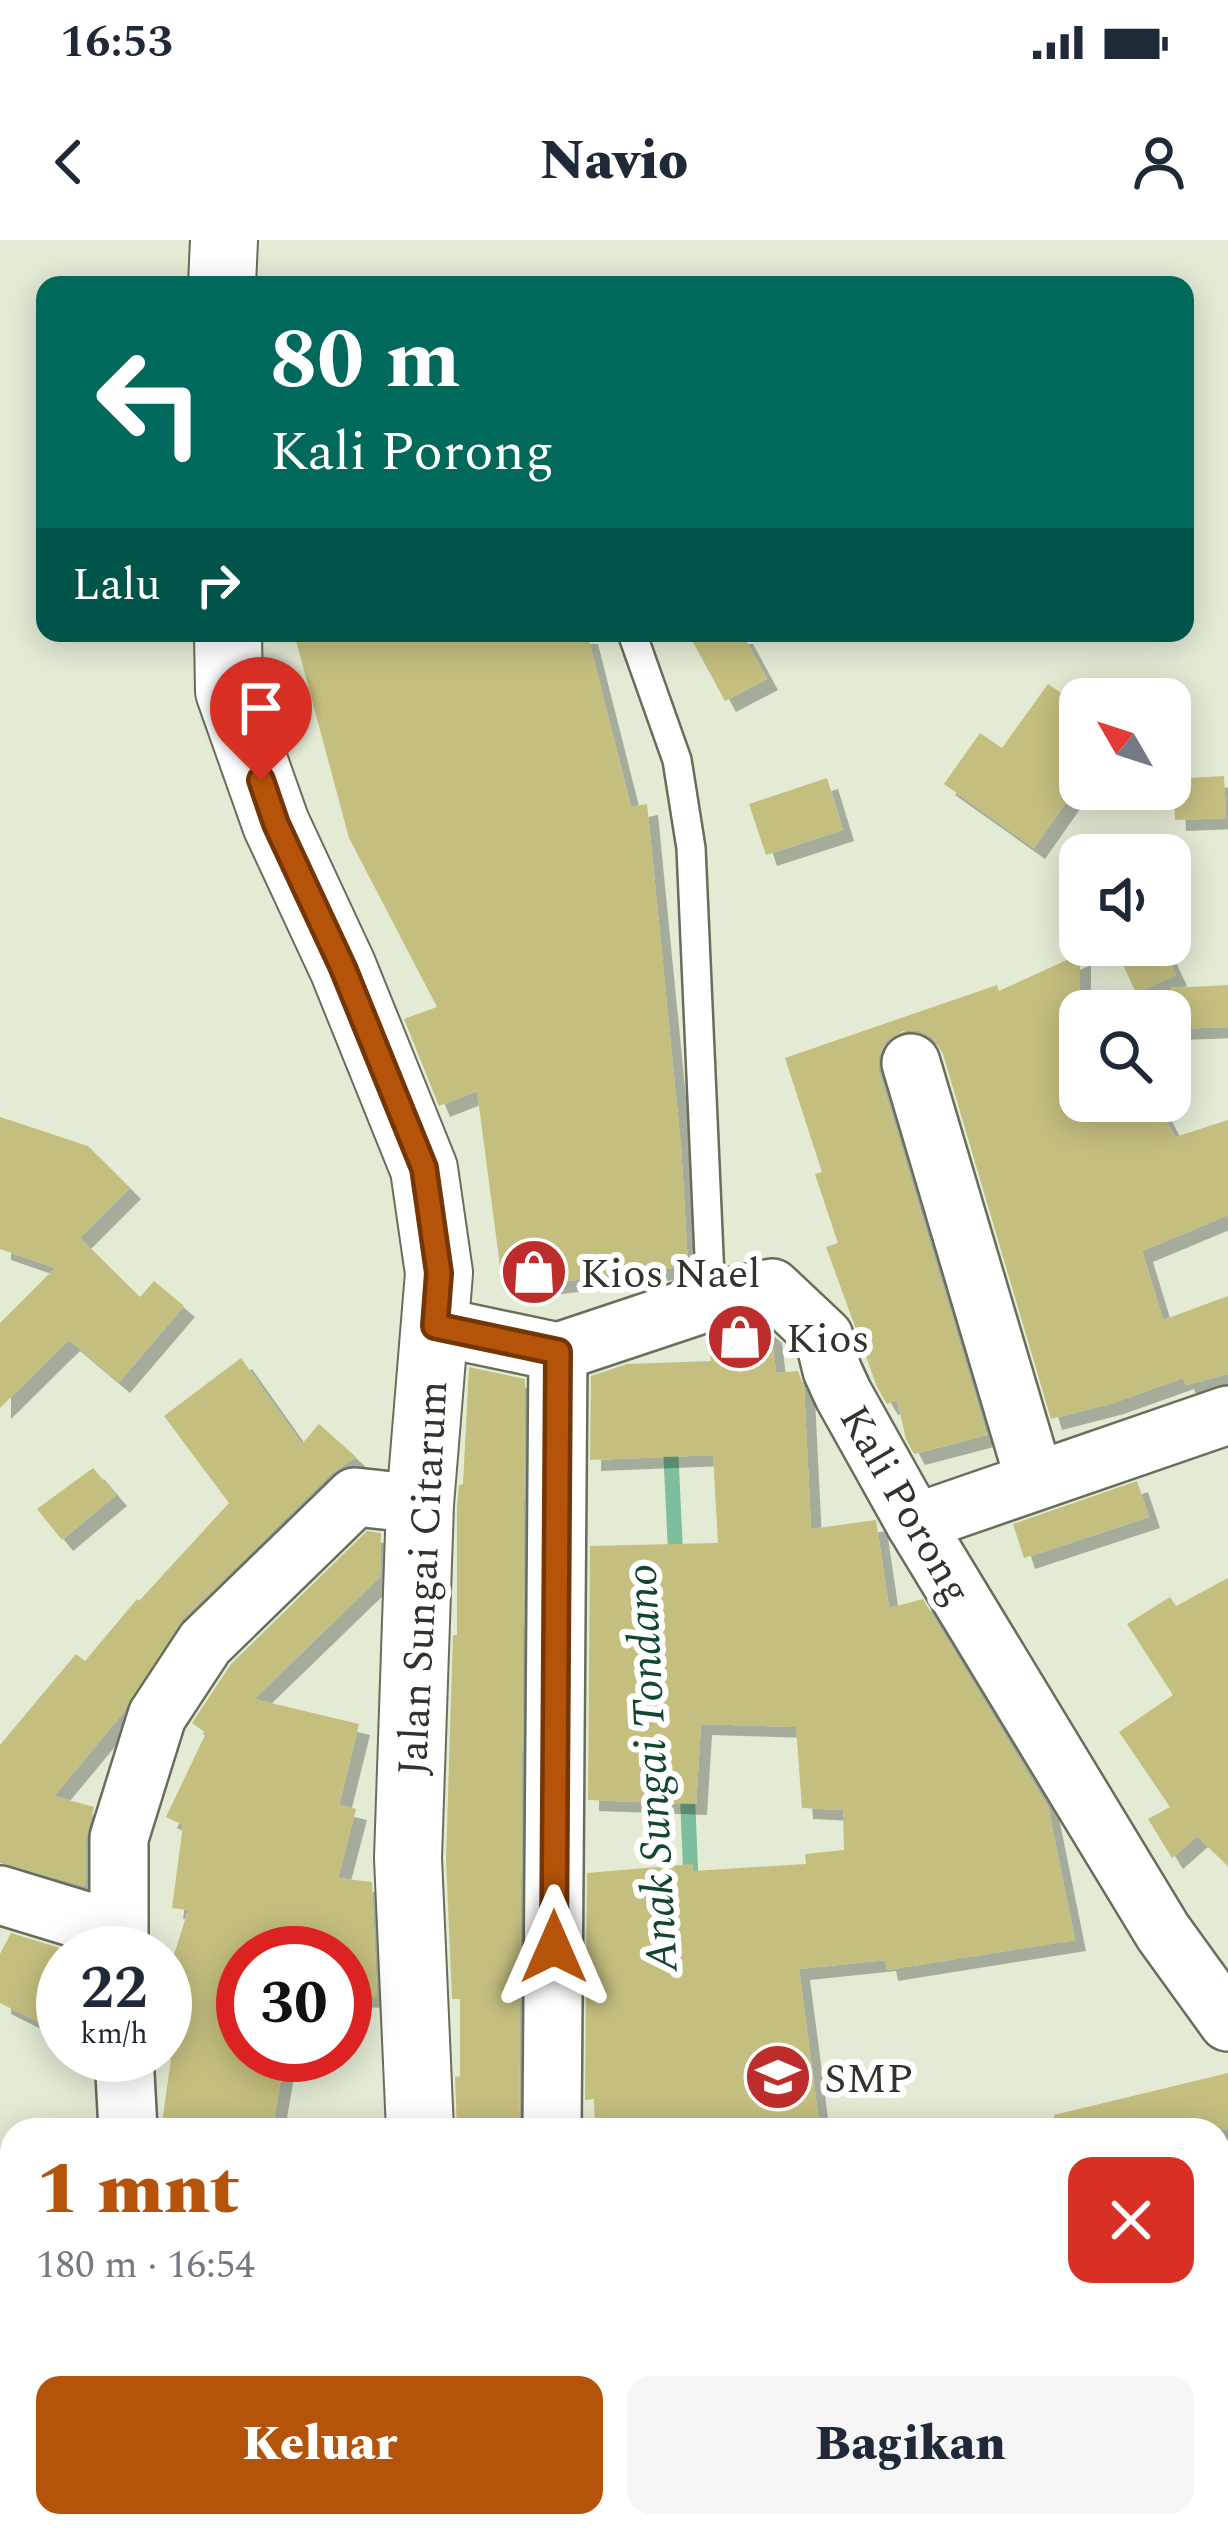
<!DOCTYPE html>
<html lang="id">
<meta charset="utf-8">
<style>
:root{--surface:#fff;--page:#f6f6f7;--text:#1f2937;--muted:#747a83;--accent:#b45309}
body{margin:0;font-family:Spectral,serif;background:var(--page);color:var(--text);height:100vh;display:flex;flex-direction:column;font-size:45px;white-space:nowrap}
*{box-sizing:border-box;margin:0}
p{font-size:39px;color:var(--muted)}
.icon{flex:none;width:66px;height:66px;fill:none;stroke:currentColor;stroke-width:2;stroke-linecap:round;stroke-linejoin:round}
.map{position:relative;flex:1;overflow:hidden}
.drawer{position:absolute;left:0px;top:1878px;width:1230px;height:420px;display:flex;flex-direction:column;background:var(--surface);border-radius:36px 36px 0 0;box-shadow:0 6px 30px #0003}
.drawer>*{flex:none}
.banner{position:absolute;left:36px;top:36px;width:1158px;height:366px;border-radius:24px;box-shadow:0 6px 30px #0003;background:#00695c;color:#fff;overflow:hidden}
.needle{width:78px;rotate:309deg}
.buttons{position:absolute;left:1059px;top:438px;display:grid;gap:24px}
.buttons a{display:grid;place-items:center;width:132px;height:132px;border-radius:24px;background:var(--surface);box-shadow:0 6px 30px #0003;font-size:60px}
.speed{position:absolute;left:36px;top:1686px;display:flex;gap:24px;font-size:60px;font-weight:700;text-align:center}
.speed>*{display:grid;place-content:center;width:156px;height:156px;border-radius:50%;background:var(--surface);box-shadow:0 6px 30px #0003;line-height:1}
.speed small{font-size:30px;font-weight:400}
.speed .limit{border:18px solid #d22;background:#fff;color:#111}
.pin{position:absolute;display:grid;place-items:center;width:102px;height:102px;color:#fff;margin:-123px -51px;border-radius:50% 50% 50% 0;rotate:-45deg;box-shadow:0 0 12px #0007}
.pin .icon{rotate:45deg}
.me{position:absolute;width:132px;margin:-66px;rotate:0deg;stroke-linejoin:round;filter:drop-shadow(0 0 9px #0008)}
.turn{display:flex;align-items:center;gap:42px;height:252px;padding:0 36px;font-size:54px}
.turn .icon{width:156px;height:156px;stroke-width:2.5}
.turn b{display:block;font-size:84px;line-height:102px}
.then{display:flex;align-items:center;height:114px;padding:0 36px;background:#0003;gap:24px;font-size:45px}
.round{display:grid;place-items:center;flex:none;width:126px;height:126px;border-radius:24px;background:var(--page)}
.head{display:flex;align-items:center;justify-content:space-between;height:204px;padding:0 36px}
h1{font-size:72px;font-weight:800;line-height:90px;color:var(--accent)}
.action{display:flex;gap:24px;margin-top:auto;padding:24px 36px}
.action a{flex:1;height:138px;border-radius:24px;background:var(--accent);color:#fff;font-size:48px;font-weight:800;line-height:138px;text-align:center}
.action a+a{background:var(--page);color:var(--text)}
.status{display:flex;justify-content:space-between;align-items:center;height:84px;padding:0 60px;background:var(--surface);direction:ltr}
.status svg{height:33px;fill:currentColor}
header{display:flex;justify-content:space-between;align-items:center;height:156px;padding:0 36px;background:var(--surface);font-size:54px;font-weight:800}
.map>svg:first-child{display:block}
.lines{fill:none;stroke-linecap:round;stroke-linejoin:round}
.stream{stroke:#7dbe9c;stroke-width:15}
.building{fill:#c4be7f;filter:url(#shadow)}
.lane-casing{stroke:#676e5a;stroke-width:32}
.street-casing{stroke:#676e5a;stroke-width:62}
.secondary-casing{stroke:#676e5a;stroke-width:70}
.lane{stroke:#fff;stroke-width:27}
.street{stroke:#fff;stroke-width:57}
.secondary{stroke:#fff;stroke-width:66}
.route-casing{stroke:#753606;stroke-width:30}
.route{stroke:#b45309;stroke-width:21}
.labels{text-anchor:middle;stroke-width:12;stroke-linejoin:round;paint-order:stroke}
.poi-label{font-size:42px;fill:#31342b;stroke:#fff;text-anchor:start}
.street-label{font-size:42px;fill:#31342b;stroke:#fff}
.water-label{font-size:45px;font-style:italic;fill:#11462f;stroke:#fff}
</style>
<div class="status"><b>16:53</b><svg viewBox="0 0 49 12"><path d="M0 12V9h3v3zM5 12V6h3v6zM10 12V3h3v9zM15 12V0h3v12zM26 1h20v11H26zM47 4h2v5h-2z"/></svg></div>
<header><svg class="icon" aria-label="back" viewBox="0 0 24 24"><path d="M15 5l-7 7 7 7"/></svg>Navio<svg class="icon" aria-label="person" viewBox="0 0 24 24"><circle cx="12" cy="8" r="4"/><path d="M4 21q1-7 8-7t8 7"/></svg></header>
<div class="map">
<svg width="1228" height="2298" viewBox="0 0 1228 2298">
<defs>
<filter id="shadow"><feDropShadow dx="11" dy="11" stdDeviation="0" flood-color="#0004"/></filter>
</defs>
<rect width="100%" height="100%" fill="#e3ebd4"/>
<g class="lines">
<!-- stream -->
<g class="stream">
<path d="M 670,1196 L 676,1322"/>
<path d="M 687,1544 L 691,1640"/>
<path d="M 668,2298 L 670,2286"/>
</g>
</g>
<!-- building -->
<g class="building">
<path d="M 294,393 L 587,393 L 631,567 L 647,564 L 681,907 L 688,1026 L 503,1049 L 477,851 L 439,866 L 404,779 L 437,767 L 349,598 Z"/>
<path d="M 688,393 L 742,393 L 767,439 L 725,461 Z"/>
<path d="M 1048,444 L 1080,466 L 1080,543 L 1074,539 L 1074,551 L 1034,608 L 944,544 L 980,493 L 1002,508 Z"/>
<path d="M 1224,536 L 1226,578 L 1175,580 L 1173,539 Z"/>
<path d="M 827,538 L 843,590 L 766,615 L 749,564 Z"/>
<path d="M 1114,705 L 1162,705 L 1176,735 L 1136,753 Z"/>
<path d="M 1080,714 L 1080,873 L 1109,861 L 1156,861 L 1175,897 L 1228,880 L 1228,975 L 1142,1011 L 1163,1080 L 1228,1056 L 1228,1134 L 1186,1145 L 1183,1138 L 1113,1163 L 1051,1179 L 943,814 L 933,798 L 920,791 L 903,791 L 886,801 L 879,816 L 879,832 L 987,1195 L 914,1214 L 906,1199 L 897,1160 L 887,1164 L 877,1147 L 826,1007 L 838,1003 L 815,934 L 822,932 L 785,818 L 997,745 L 999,751 Z"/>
<path d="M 1228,745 L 1228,787 L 1170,789 L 1170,748 Z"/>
<path d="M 0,877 L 88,906 L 130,948 L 80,998 L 140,1057 L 154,1041 L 184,1066 L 119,1142 L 69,1100 L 0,1168 L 0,1083 L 55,1028 L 0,1009 Z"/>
<path d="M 762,1084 L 771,1092 L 776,1133 L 798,1131 L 804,1147 L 811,1289 L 876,1280 L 889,1368 L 923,1359 L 1048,1567 L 1075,1700 L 887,1730 L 885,1720 L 799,1729 L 820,1890 L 595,1890 L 594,1859 L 585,1860 L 587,1633 L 693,1624 L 693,1631 L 806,1624 L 805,1614 L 844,1610 L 843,1570 L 802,1568 L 796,1487 L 701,1484 L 696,1564 L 588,1560 L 590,1306 L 718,1303 L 713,1215 L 590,1220 L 591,1136 L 627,1124 L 711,1121 L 708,1097 Z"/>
<path d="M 241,1118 L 302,1204 L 319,1184 L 356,1217 L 332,1233 L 182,1380 L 123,1473 L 54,1556 L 94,1567 L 86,1597 L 85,1646 L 0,1623 L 0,1505 L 76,1414 L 85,1421 L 137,1359 L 139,1361 L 229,1263 L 164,1176 Z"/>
<path d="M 469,1127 L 525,1139 L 519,1890 L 457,1890 L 455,1837 L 460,1836 L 460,1759 L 452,1759 L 446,1618 L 453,1395 L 457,1395 L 457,1266 L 459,1245 L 463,1244 Z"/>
<path d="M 93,1228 L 116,1255 L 62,1300 L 37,1269 Z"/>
<path d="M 1137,1241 L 1149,1277 L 1024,1318 L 1013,1284 Z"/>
<path d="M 367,1291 L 381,1293 L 380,1337 L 254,1459 L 359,1484 L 339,1565 L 356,1569 L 338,1638 L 372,1642 L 377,1757 L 345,1756 L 345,1713 L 243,1713 L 243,1815 L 285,1815 L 272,1890 L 161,1890 L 171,1819 L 165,1818 L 165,1744 L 188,1670 L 172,1668 L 183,1585 L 166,1577 L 206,1493 L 192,1483 L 231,1424 Z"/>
<path d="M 1228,1338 L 1228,1626 L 1197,1596 L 1172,1618 L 1148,1579 L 1170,1567 L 1119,1492 L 1173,1455 L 1127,1384 L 1170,1357 L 1176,1366 Z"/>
<path d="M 11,1693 L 66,1710 L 63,1713 L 63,1757 L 48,1787 L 0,1763 L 0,1714 Z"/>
<path d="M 1228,1833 L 1228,1890 L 1055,1890 L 1054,1875 Z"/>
</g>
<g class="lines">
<defs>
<path id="lane" d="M 632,393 L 677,520 L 691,608 L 711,1061"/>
<g id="street">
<path d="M 911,823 L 1035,1241"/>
<path d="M 435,1086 L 558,1112 L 711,1061 L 772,1048 L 824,1097 L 832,1130 L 843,1154 L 915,1283 L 1163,1692 L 1228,1782"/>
<path d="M 915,1283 L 1228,1175"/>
<path d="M 0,1655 L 118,1691"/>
<path d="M 119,1713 L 119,1598 L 157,1476 L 205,1403 L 355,1257 L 420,1264"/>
<path d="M 124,1815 L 128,1890"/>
<path d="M 552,1890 L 558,1112"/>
<path d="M 1218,2169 L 1228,2167"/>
<path d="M 137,2286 L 138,2298"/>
<path d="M 1092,2286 L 1094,2298"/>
</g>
<g id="secondary">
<path d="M 222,45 L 224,0"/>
<path d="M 228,393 L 229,451 L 276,584 L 343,728 L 424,929 L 439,1033 L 420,1264 L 408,1618 L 420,1890"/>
<path d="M 421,2298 L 421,2286"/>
</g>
</defs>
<!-- lane casing -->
<use href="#lane" class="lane-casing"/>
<!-- street casing -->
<use href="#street" class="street-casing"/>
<!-- secondary casing -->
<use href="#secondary" class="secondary-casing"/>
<!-- lane -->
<use href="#lane" class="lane"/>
<!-- street -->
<use href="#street" class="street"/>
<!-- secondary -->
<use href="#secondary" class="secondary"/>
</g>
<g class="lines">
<defs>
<path id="route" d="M 261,540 L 276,584 L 343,728 L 424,928 L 439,1033 L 435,1086 L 558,1112 L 554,1707"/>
</defs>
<!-- route casing -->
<use href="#route" class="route-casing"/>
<!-- route -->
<use href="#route" class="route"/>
</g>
<!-- icons -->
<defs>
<symbol id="shop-disc" viewBox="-11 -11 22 22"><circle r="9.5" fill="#bc2d2b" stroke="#fff"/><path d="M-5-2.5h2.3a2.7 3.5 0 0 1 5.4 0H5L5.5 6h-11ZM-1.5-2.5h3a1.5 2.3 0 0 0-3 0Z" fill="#fff"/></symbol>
<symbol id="school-disc" viewBox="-11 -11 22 22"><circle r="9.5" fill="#bc2d2b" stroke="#fff"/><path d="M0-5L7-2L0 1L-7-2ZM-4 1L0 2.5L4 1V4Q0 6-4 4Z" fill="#fff"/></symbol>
</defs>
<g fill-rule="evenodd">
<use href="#shop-disc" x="496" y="994" width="76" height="76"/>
<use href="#shop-disc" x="702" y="1059" width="76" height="76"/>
<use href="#school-disc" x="740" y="1799" width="76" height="76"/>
</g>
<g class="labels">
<!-- poi labels -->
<g class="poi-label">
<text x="580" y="1047">Kios Nael</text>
<text x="786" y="1112">Kios</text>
<text x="824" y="1852">SMP</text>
</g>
<!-- street labels -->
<g class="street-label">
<text transform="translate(907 1264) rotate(60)" y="15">Kali Porong</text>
<text transform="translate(421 1338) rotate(-87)" y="15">Jalan Sungai Citarum</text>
</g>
<!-- water labels -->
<g class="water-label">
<text transform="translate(650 1528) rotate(-93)" y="16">Anak Sungai Tondano</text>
</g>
</g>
</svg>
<div class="buttons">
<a><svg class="needle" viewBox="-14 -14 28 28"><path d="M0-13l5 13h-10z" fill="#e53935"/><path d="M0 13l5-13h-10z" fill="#747a83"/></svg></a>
<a><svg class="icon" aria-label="sound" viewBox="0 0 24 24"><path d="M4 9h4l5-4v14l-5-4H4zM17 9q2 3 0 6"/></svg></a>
<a><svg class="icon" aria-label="search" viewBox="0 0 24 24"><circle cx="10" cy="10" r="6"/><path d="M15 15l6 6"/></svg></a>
</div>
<div class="speed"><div>22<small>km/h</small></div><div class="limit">30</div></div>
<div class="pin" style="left:261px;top:540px;background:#d93025"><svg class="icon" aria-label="arrive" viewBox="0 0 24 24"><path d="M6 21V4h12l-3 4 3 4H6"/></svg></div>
<svg class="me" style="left:554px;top:1707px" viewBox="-20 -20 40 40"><path d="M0-17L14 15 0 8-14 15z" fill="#b45309" stroke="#fff" stroke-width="4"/></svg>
<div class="banner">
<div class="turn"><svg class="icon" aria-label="left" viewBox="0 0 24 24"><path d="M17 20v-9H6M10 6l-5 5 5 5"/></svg><div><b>80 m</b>Kali Porong</div></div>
<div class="then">Lalu<svg class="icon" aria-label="right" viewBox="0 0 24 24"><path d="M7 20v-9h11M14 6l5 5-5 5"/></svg></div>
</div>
<section class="drawer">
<div class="head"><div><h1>1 mnt</h1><p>180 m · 16:54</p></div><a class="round" style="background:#d93025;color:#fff"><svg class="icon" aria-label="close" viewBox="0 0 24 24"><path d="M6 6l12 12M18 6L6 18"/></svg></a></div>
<div class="action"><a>Keluar</a><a>Bagikan</a></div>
</section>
</div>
